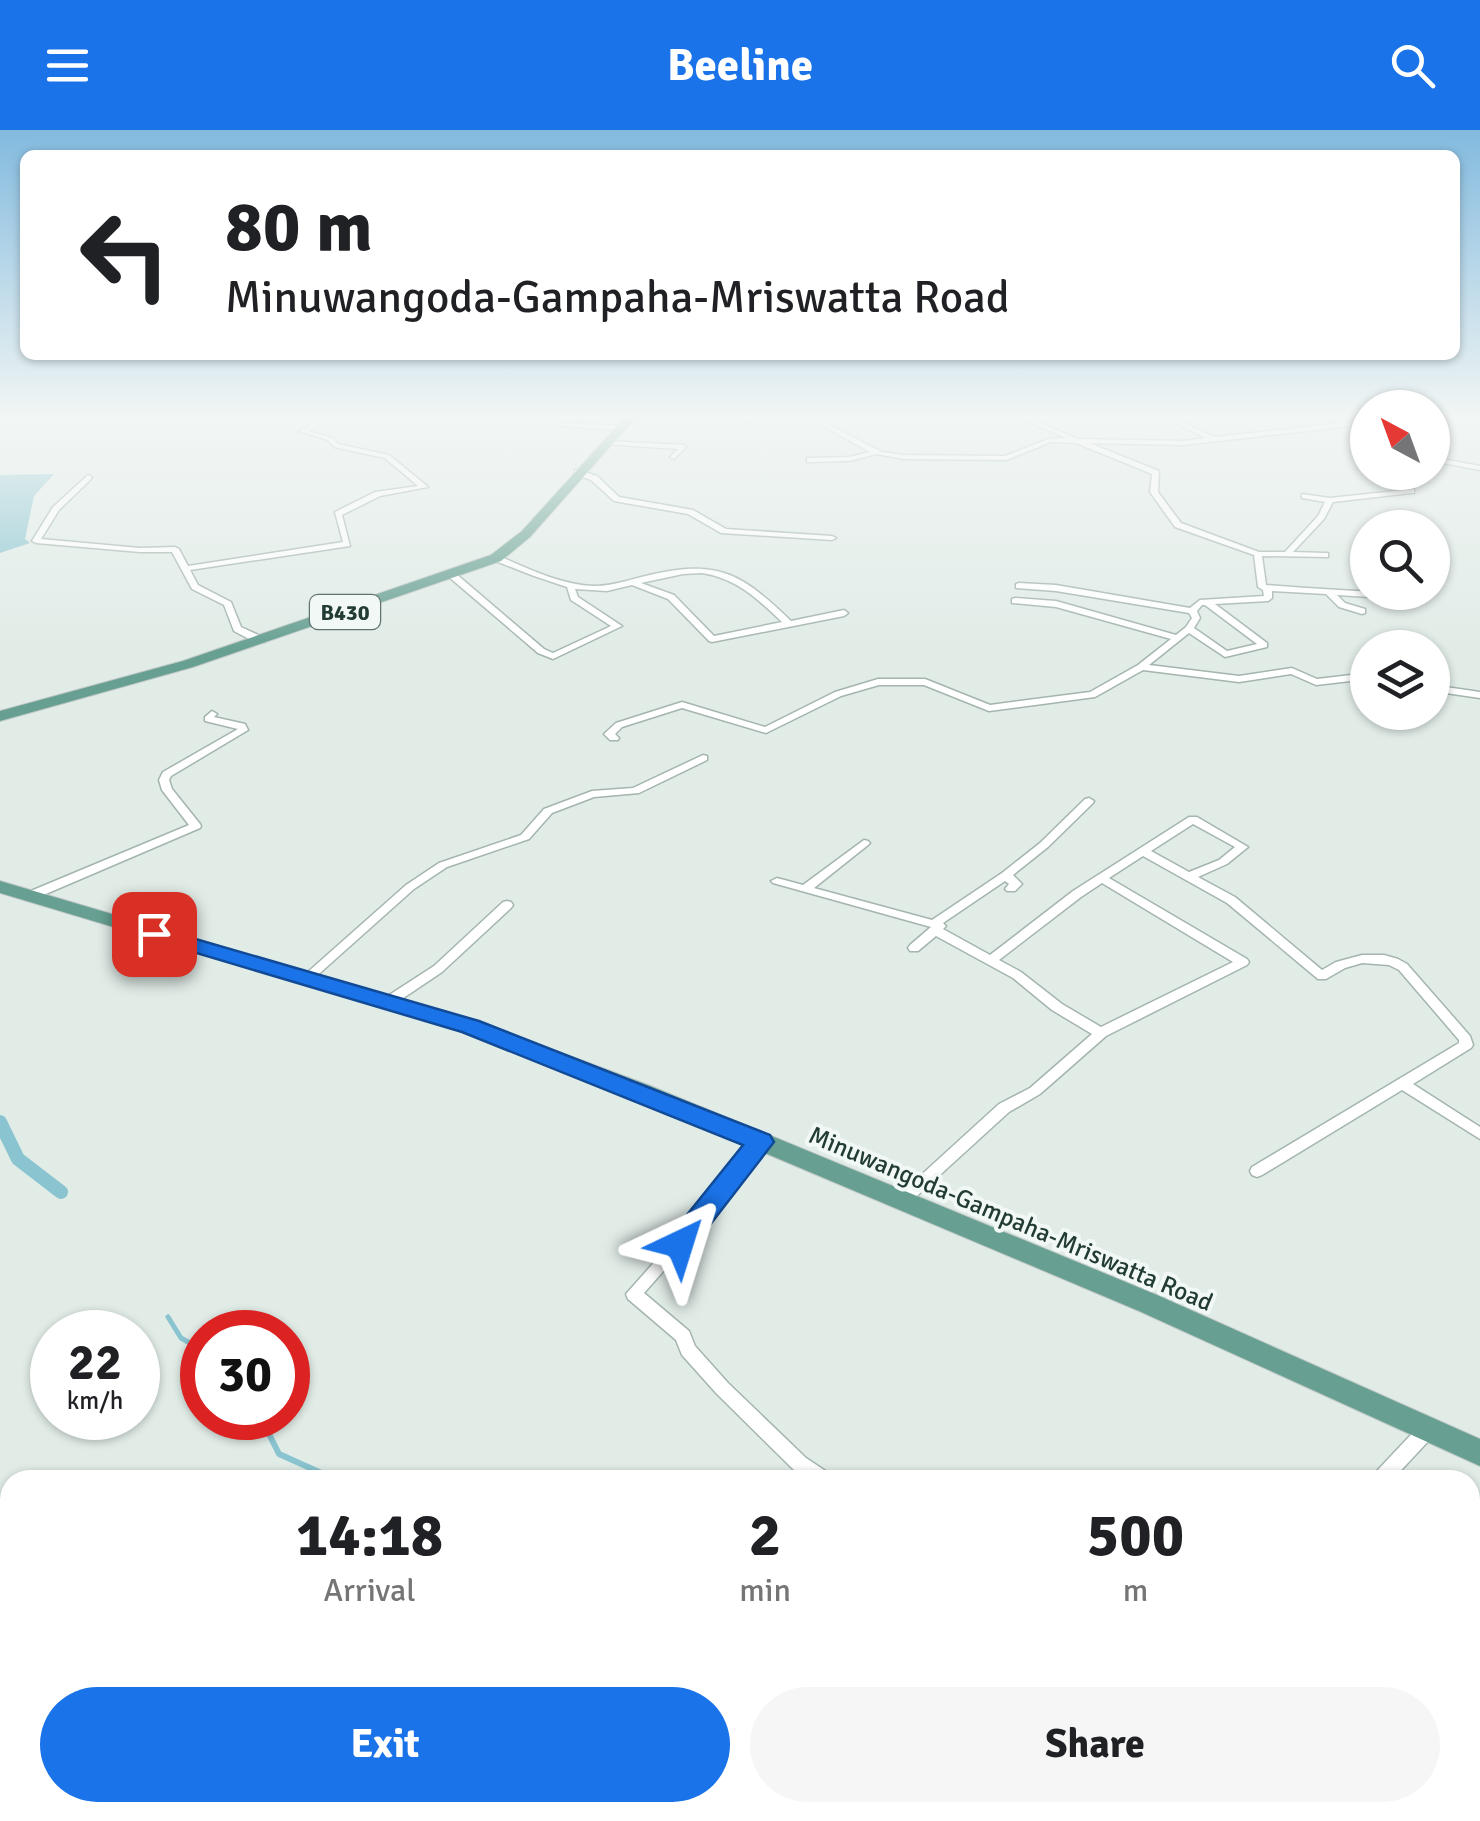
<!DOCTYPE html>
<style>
:root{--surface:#fff;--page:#f6f6f6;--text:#202124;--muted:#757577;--accent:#1a73e8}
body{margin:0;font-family:Signika,sans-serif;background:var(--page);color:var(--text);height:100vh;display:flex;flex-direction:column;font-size:38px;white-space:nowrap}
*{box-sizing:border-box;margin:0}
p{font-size:32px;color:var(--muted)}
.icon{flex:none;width:55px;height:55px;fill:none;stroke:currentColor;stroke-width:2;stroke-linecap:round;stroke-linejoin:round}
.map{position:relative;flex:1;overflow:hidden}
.side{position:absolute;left:0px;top:1340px;width:1480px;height:352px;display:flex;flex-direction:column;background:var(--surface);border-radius:30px 30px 0 0;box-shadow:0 2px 8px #0004}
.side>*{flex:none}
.banner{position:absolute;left:20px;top:20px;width:1440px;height:210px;border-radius:15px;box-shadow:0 2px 8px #0004;background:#fff;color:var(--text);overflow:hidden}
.needle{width:65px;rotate:319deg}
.tools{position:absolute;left:1350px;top:260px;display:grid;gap:20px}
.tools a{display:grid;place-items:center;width:100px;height:100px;border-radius:50%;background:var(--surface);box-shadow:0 2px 8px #0004;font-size:50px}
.speed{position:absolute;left:30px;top:1180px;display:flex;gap:20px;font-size:50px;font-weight:700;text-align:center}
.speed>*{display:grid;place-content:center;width:130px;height:130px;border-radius:50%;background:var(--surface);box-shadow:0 2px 8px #0004;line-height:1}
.speed small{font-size:25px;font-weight:400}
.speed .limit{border:15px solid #d22;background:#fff;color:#111}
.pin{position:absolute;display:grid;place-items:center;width:85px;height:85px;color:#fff;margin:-42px;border-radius:20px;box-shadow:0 5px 15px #0006}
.me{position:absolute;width:110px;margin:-55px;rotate:41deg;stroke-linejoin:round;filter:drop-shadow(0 0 8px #0008)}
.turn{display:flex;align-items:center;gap:35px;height:210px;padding:0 40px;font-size:45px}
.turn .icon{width:130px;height:130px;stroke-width:2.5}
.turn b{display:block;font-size:70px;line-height:85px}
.eta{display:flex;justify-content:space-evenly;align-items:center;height:170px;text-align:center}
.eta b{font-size:60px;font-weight:700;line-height:70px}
.button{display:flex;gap:20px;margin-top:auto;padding:20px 40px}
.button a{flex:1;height:115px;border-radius:60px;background:var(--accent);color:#fff;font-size:40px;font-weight:700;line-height:115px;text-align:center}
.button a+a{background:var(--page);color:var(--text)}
header{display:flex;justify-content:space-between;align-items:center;height:130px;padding:0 40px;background:var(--accent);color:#fff;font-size:45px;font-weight:700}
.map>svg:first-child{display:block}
.water{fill:#8ac4d0}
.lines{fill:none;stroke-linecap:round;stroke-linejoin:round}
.stream-far1{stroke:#8ac4d0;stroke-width:5}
.stream{stroke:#8ac4d0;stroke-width:6}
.canal{stroke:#8ac4d0;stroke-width:14}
.minor-casing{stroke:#a4b4ae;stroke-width:3}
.primary-casing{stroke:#c1c8c6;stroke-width:2}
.minor{fill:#fff;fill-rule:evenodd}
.primary{fill:#67a092;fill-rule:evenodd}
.route{fill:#1a73e8;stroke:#114b97;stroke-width:2.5}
.labels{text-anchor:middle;stroke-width:8;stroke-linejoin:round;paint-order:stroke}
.shield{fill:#f2f8f5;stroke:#60746f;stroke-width:2.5}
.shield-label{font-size:22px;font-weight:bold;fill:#223c35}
.street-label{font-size:25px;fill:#223c35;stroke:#f2f8f5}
</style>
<header><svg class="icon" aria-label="menu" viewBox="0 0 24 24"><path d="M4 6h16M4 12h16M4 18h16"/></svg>Beeline<svg class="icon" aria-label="search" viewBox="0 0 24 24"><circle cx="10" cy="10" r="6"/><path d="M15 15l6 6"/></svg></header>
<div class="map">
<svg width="1480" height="1691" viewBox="0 0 1480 1691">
<rect width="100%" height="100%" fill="#e1ece7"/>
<!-- water -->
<path class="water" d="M 54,344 L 34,366 L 25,409 L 30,413 L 0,423 L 0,345 Z"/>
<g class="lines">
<!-- stream-far1 -->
<path class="stream-far1" d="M 168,1187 L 181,1208 L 202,1220"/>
<!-- stream -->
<g class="stream">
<path d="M 261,1288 L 279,1324 L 337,1350"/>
<path d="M 583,1682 L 585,1691"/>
</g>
<!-- canal -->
<path class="canal" d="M 0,992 L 18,1029 L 61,1062"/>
<defs>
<g id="minor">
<path d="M 331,284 L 337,285 L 308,301 L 332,308 L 338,314 L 389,325 L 428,357 L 380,366 L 342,385 L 350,416 L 190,440 L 198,455 L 231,472 L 241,497 L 265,508 L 265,512 L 249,509 L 234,501 L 224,475 L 192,459 L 172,422 L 140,422 L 36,413 L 32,411 L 53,377 L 88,345 L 92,347 L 91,349 L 59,380 L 41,409 L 140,418 L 175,417 L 179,419 L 188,436 L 343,412 L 335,382 L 375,362 L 418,356 L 385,328 L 334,317 L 328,310 L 299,301 Z"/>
<path d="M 763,284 L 774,284 L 738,295 L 735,293 Z"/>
<path d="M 793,284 L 814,287 L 882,322 L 904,325 L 1005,326 L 1048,309 L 1066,308 L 1029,292 L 1044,288 L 1043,284 L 1049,284 L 1051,289 L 1039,293 L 1078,309 L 1183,311 L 1206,308 L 1173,292 L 1173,290 L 1202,284 L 1216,284 L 1182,292 L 1215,307 L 1368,290 L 1368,294 L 1183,315 L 1089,313 L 1159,341 L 1158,362 L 1181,393 L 1259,422 L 1285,422 L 1318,386 L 1325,372 L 1302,368 L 1302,364 L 1330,368 L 1414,359 L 1414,363 L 1411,363 L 1333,372 L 1324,389 L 1293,422 L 1325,423 L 1328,423 L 1328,427 L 1262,426 L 1266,455 C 1312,459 1355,461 1401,463 L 1405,466 L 1401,469 L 1337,465 L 1345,473 L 1365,479 L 1365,483 L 1362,484 L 1339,477 L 1326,464 L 1272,461 L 1272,468 L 1268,471 L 1215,474 L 1267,513 L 1267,517 L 1225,527 L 1189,503 L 1149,535 L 1239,546 L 1292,538 L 1317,549 L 1368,543 L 1368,549 L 1316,555 L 1291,544 L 1239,552 L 1143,540 L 1095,567 L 989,581 L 924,555 L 879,555 L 841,566 L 766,603 L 682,578 L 622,597 L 615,604 L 619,608 L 618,610 L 610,610 L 604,604 L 616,593 L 682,572 L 765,597 L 835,562 L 878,549 L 925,549 L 990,575 L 1090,562 L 1138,535 L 1171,509 L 1056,477 L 1012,473 L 1012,469 L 1015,468 L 1056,471 L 1176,505 L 1186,497 L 1192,488 L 1189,483 L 1056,461 L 1016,458 L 1016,454 L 1019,453 L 1056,455 L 1190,478 L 1200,470 L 1264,466 L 1263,460 L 1258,457 L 1254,425 L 1175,397 L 1150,362 L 1152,344 L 1076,313 L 1051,312 L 1006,330 L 904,329 L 876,324 L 849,331 L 810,332 L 807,332 L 807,328 L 849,327 L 870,322 L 810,289 ZM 1202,475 L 1205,475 L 1257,514 L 1227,521 L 1194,498 L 1200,488 L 1197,481 Z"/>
<path d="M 1464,284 L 1480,285 L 1480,289 L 1465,285 Z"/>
<path d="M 562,293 L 619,296 L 622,298 L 619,300 L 560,296 L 559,295 Z"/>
<path d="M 606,311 L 683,315 L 686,317 L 674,329 L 670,327 L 678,319 L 604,314 L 603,313 Z"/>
<path d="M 1432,327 L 1480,336 L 1480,340 L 1432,331 Z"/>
<path d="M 578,340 L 597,346 L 619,367 L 693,380 L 726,399 L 832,406 L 836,408 L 832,410 L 721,403 L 688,384 L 614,371 L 591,350 L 575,344 L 575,340 Z"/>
<path d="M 493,426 L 499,426 C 529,439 561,455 594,456 C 615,456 634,448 654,444 C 721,429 744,446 791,491 L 844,480 L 848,483 L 844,486 L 712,512 L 709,511 L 668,469 L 632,455 L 607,461 L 575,459 L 578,467 L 622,496 L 553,529 L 538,523 L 449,447 L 449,443 L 455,443 L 544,519 L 553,523 L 611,496 L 571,470 L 567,457 L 534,446 L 493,430 ZM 702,443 C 736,448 758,469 782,492 L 714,506 L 674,465 L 641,453 L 683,444 Z"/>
<path d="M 1432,555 L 1480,562 L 1480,568 L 1432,561 Z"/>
<path d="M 212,581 L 217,584 L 214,587 L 245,594 L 248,600 L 171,646 L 169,650 L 172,659 L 200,694 L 201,696 L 200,698 L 34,769 L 26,769 L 24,766 L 26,763 L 189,695 L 162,660 L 159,650 L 163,642 L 238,599 L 205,591 L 205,587 Z"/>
<path d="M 703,625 L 707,626 L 707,630 L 639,663 L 594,667 L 552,683 L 529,709 L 447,737 L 414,759 L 311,851 L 307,852 L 301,848 L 406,755 L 439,733 L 521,705 L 544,679 L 592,661 L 633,658 Z"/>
<path d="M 1089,668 L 1094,671 L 1093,673 L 1048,717 L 1013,745 L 1022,754 L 1015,761 L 1007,761 L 1005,759 L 1009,754 L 1005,751 L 943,793 L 946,796 L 943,799 L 990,825 L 1073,761 L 1189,687 L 1197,687 L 1248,717 L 1227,734 L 1198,747 L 1235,767 L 1322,840 L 1336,832 L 1362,825 L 1384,825 L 1398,829 L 1407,834 L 1470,906 L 1473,915 L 1471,918 L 1413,954 L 1480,997 L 1480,1009 L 1402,960 L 1262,1045 L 1257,1047 L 1252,1045 L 1250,1041 L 1252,1037 L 1459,913 L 1459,910 L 1399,840 L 1389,835 L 1362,833 L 1345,838 L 1326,849 L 1318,849 L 1227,773 L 1143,726 L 1109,748 L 1247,829 L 1249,832 L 1247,835 L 1106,906 L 1040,964 L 1009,982 L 907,1075 L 902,1077 L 897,1075 L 895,1071 L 897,1067 L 999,974 L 1030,958 L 1092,904 L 1052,880 L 1013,848 L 936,806 L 918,821 L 910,821 L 908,818 L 910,815 L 931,797 L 773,753 L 771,751 L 777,748 L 803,755 L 864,710 L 868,711 L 870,713 L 868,715 L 814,758 L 932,790 L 1002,743 L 1040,713 L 1085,669 ZM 1193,694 L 1235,717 L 1219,730 L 1189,742 L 1151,721 ZM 1102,753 L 1233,832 L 1101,897 L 1062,874 L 1021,842 L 999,830 L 1081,767 Z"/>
<path d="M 507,771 L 511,772 L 513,775 L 511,778 L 442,842 L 393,875 L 383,875 L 382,872 L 383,869 L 434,836 L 503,772 Z"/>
<path d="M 761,1007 L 766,1008 L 768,1012 L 766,1016 L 707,1092 L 644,1163 L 689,1201 L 695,1216 L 728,1253 L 806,1328 L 830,1344 L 833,1350 L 809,1350 L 794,1340 L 716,1263 L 682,1225 L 676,1210 L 628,1169 L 626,1164 L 697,1084 L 756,1008 Z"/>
<path d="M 1428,1291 L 1434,1293 L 1437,1299 L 1434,1305 L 1392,1350 L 1371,1350 L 1374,1344 L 1422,1293 Z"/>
<path d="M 630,1682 L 653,1682 L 650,1691 L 626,1691 Z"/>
<path d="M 1369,1682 L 1395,1682 L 1399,1691 L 1373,1691 Z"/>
</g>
<g id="primary">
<path d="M 628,284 L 639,284 L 530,407 L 501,431 L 193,537 L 0,591 L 0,581 L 183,531 L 491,425 L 522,401 Z"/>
<path d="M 0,751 L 478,892 L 648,955 L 1157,1165 L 1480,1309 L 1480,1336 L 1139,1181 L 632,967 L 464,902 L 0,763 Z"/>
</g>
</defs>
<!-- minor casing -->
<use href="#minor" class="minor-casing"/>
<!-- primary casing -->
<use href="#primary" class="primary-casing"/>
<!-- minor -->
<use href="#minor" class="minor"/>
<!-- primary -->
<use href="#primary" class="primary"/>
</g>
<!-- sky -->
<linearGradient id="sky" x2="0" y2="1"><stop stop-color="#82bade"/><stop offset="0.55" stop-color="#f2f6f4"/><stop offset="1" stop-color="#f2f6f4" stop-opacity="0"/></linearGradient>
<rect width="1480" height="521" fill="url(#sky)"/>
<!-- route -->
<path class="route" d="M 154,797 L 479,891 L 770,1005 L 774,1012 L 689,1122 L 680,1125 L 670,1122 L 666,1114 L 670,1106 L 743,1015 L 462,902 L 146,808 L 143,804 L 146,799 Z"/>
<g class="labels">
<!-- shield labels -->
<rect class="shield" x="310" y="465" width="70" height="34" rx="8"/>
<g class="shield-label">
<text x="345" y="490">B430</text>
</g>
<!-- street labels -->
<g class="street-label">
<text transform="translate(1011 1088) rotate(23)" y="9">Minuwangoda-Gampaha-Mriswatta Road</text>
</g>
</g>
</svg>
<div class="tools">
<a><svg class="needle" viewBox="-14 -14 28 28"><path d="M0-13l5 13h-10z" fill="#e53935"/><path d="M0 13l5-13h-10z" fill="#757577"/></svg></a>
<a><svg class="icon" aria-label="search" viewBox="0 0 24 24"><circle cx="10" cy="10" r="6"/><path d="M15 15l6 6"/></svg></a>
<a><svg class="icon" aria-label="layers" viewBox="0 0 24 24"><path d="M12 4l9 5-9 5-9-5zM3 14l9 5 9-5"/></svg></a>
</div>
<div class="speed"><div>22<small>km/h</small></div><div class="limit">30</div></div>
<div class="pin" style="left:154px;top:804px;background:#d93025"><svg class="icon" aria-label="arrive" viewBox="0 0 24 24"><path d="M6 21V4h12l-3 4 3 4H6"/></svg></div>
<svg class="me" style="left:680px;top:1114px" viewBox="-20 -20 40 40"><path d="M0-17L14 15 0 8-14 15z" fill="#1a73e8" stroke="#fff" stroke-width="4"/></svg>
<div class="banner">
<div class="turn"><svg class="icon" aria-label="left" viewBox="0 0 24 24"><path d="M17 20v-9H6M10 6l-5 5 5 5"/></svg><div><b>80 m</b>Minuwangoda-Gampaha-Mriswatta Road</div></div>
</div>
<section class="side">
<div class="eta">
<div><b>14:18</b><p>Arrival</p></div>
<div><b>2</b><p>min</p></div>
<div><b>500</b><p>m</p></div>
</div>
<div class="button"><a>Exit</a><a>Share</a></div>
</section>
</div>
